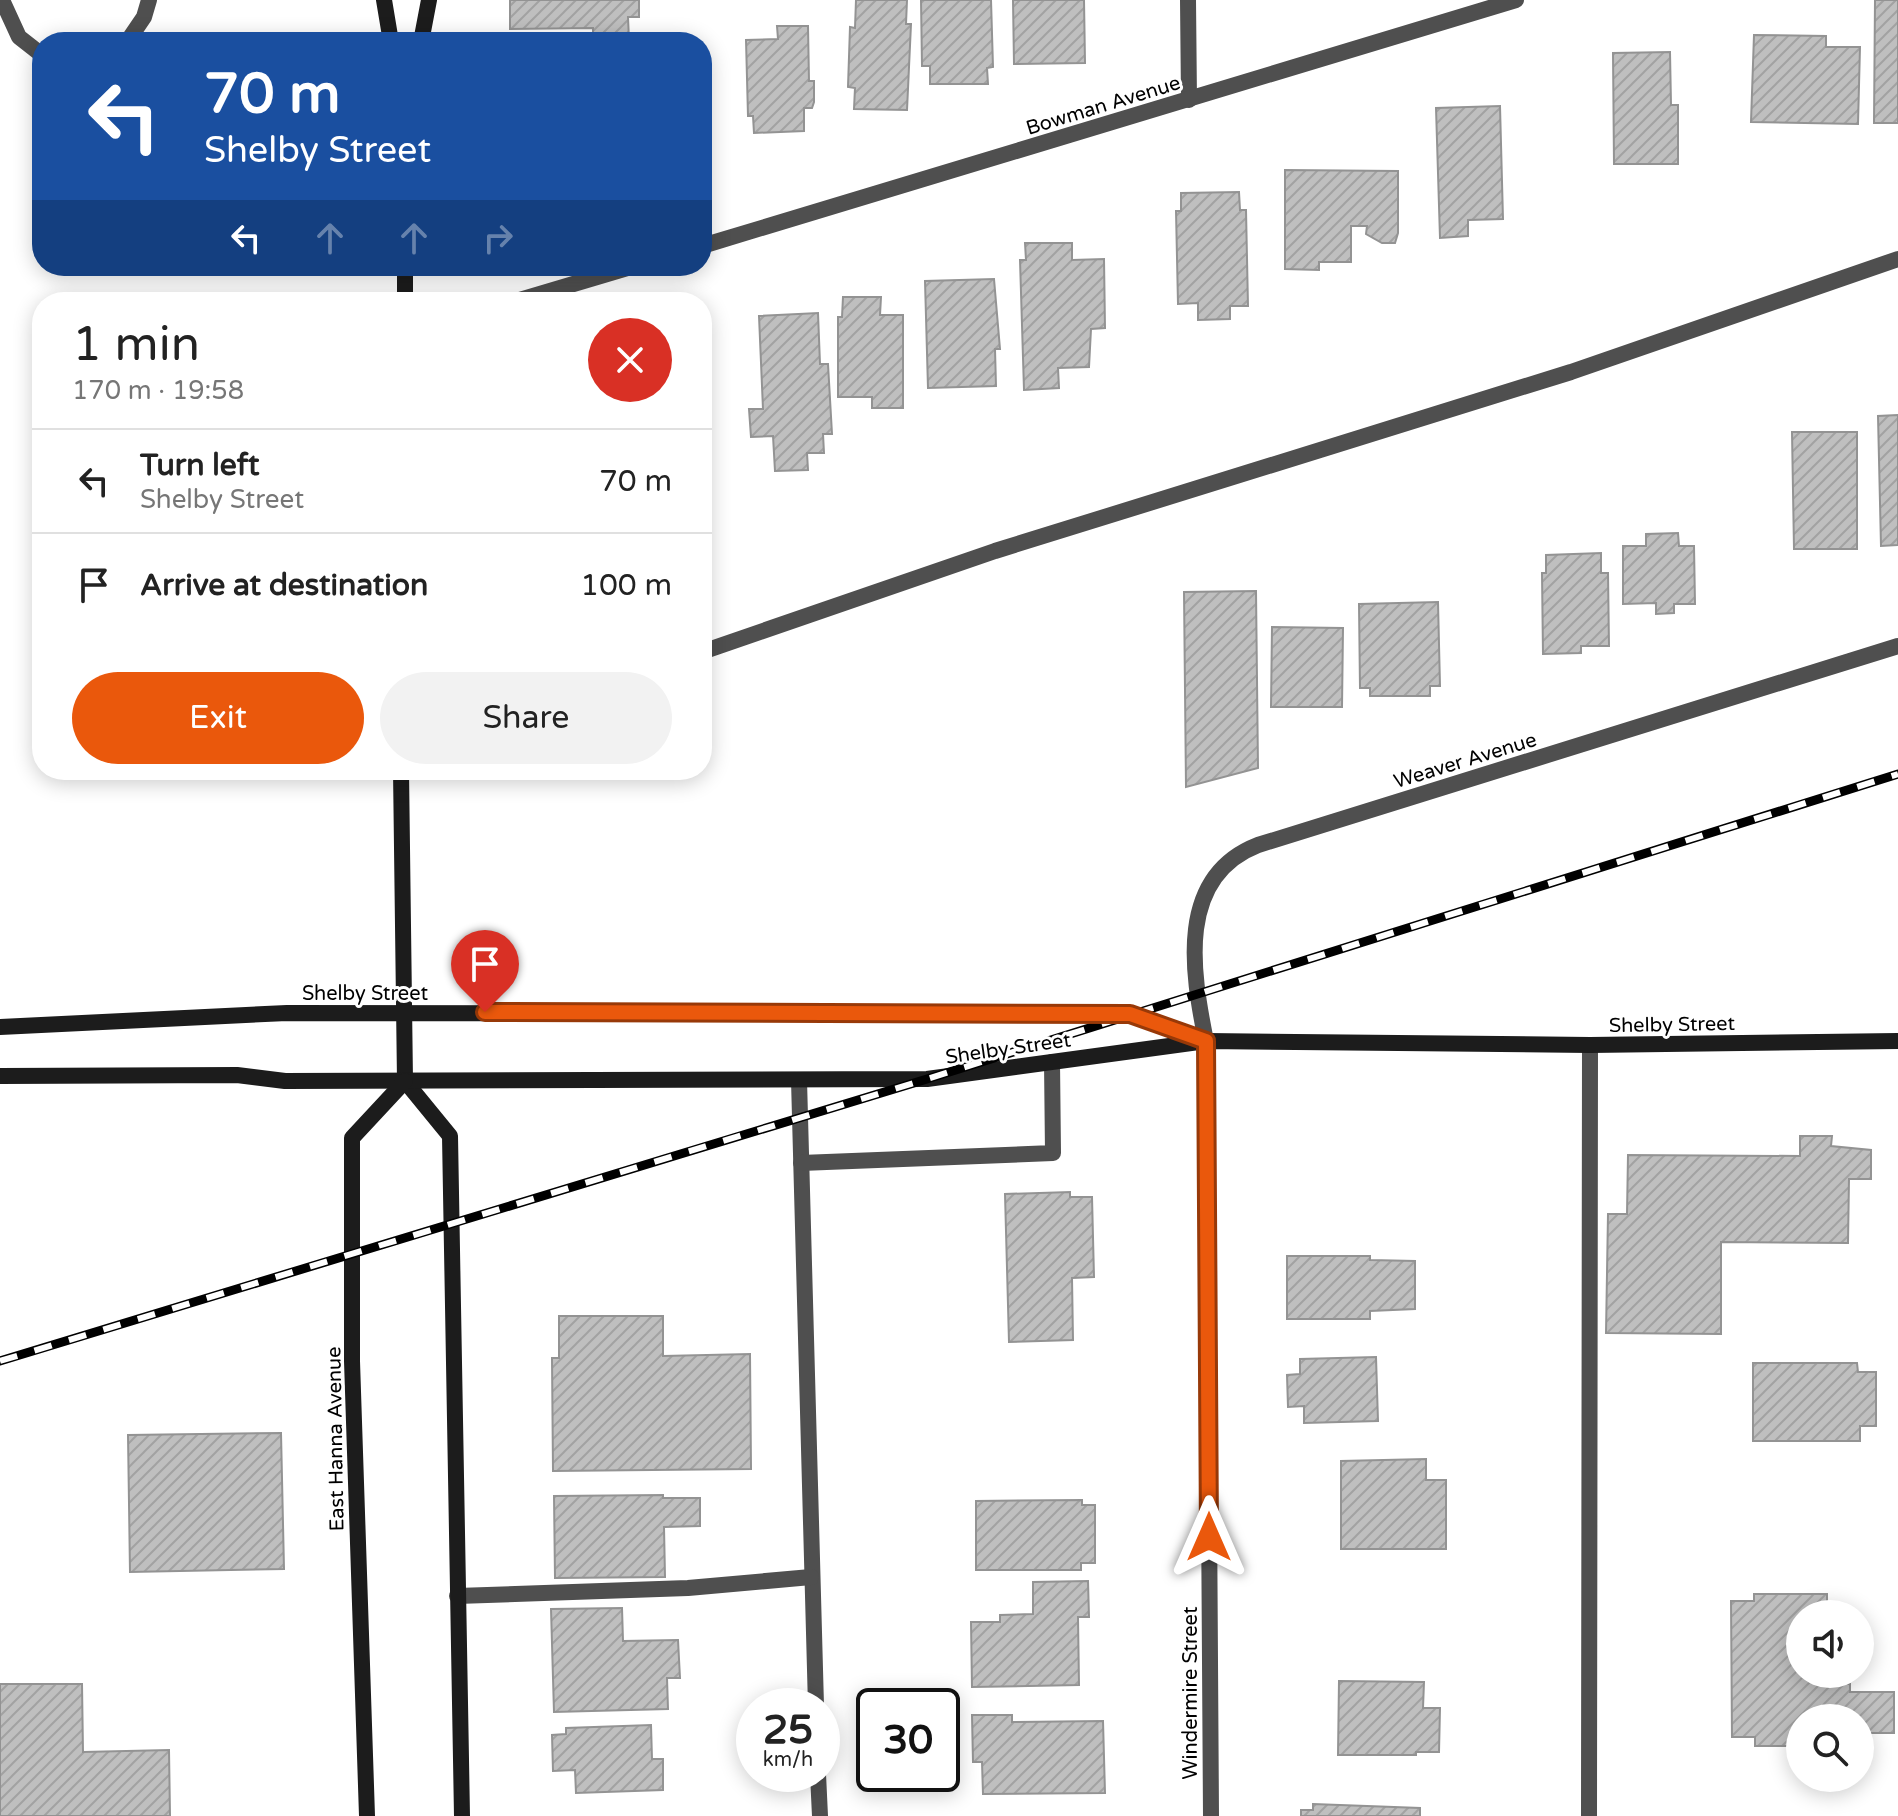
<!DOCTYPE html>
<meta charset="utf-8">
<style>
:root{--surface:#fff;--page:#f2f2f2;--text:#222;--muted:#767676;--line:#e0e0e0;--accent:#ea580c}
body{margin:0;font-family:"Varela Round",sans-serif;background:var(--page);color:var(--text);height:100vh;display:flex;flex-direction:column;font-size:30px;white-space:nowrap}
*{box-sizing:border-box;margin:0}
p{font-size:26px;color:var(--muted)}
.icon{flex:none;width:44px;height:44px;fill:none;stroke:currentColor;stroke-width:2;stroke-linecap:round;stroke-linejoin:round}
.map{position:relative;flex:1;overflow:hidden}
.details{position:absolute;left:32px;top:292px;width:680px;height:488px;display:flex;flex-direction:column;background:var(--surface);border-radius:32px;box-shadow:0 4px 20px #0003}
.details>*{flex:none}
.hud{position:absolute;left:32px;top:32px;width:680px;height:244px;border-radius:32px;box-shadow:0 4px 20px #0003;background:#1a4fa0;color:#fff;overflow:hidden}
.tools{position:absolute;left:1786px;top:1600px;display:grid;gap:16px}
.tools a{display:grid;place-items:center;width:88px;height:88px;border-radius:50%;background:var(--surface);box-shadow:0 4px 20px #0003;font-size:40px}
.speed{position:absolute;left:736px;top:1688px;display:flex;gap:16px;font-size:40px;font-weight:700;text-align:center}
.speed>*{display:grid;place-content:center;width:104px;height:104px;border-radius:50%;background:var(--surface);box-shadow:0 4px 20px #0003;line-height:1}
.speed small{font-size:20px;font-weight:400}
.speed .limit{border:4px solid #111;border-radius:12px;background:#fff;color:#111}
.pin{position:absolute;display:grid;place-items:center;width:68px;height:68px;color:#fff;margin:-82px -34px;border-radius:50% 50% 50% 0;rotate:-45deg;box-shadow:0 0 8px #0007}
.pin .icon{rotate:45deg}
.me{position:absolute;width:88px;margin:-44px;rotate:0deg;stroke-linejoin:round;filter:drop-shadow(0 0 6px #0008)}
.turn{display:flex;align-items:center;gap:28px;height:168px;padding:0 40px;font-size:36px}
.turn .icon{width:104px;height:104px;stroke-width:2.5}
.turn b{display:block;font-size:56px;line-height:68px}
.lanes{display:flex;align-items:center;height:76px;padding:0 40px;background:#0003;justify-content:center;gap:40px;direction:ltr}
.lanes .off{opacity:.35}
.round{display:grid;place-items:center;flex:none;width:84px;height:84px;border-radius:42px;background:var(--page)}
.headline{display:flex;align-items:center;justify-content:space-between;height:136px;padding:0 40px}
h1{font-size:48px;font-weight:600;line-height:60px}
.cta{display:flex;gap:16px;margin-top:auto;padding:16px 40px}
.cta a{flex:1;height:92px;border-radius:48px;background:var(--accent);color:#fff;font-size:32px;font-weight:600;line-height:92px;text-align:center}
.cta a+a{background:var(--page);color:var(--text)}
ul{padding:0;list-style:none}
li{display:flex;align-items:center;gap:24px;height:104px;padding:0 40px;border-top:2px solid var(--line)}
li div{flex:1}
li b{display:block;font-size:30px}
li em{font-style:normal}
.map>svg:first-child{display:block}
.building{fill:url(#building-hatch);stroke:#939393;stroke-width:2}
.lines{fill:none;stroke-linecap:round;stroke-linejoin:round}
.lane{stroke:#4f4f4f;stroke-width:16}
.street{stroke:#4f4f4f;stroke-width:16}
.secondary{stroke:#1c1c1c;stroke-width:16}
.rail-casing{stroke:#000;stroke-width:9}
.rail{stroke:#fff;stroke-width:6;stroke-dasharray:18;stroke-linecap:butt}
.route-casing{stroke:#983908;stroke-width:20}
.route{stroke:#ea580c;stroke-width:14}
.labels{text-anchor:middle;stroke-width:6;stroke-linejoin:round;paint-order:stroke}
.street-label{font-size:20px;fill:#000;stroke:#fff}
</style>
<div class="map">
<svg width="1898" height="1816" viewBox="0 0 1898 1816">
<defs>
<pattern id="building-hatch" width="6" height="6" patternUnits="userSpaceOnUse" patternTransform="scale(2)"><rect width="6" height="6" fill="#bfbfbf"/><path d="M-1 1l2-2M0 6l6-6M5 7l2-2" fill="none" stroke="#a2a2a2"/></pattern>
</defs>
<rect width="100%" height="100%" fill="#fff"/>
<!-- building -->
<g class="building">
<path d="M 510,0 L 639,0 L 639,17 L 628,17 L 629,40 L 593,40 L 593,28 L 510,29 Z"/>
<path d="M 856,0 L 907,0 L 906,24 L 911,24 L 907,110 L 854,109 L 855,88 L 848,87 L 850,27 L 855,28 Z"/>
<path d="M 921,0 L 991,0 L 993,67 L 987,68 L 988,84 L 930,84 L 930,66 L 922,66 Z"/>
<path d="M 1013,0 L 1084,0 L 1085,63 L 1014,64 Z"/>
<path d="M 1875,0 L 1898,0 L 1898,123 L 1874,123 Z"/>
<path d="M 777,26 L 808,26 L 809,81 L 814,81 L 814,102 L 812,108 L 804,108 L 804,131 L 754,133 L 753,116 L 748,116 L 746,40 L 778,39 Z"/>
<path d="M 1754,35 L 1826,36 L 1826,47 L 1860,47 L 1858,124 L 1751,122 Z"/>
<path d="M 1670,52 L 1671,105 L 1678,105 L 1678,164 L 1614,164 L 1613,53 Z"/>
<path d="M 1500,106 L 1503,219 L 1468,220 L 1468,236 L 1440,238 L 1436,108 Z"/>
<path d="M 1285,170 L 1398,171 L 1398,233 L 1395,243 L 1382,243 L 1366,234 L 1367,226 L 1351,226 L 1351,262 L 1319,262 L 1319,270 L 1285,269 Z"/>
<path d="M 1239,192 L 1240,210 L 1246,210 L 1248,306 L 1230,306 L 1230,319 L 1198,320 L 1198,303 L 1178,304 L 1176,211 L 1181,211 L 1181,193 Z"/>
<path d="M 1025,243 L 1072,243 L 1072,260 L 1104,259 L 1105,328 L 1091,329 L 1089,367 L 1058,368 L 1059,388 L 1024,390 L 1020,260 L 1026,260 Z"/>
<path d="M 994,279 L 1000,349 L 995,349 L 996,386 L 928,388 L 925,281 Z"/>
<path d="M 843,297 L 881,297 L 880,315 L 903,315 L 903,408 L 872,408 L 872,397 L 838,397 L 838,317 L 842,317 Z"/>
<path d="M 818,313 L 820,364 L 828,364 L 832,434 L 823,434 L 824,453 L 807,453 L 808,470 L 775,471 L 773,436 L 751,437 L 749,409 L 763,409 L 759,316 Z"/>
<path d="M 1898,415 L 1898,545 L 1881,546 L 1878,416 Z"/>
<path d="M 1792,432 L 1857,432 L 1857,549 L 1794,549 Z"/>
<path d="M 1678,533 L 1679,546 L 1694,546 L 1695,604 L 1674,604 L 1674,613 L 1656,614 L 1656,603 L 1623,604 L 1623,546 L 1646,546 L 1646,534 Z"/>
<path d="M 1601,553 L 1601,573 L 1608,573 L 1609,646 L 1581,646 L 1581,653 L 1543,654 L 1542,573 L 1546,573 L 1546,555 Z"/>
<path d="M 1256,591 L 1258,768 L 1186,787 L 1184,592 Z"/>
<path d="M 1438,602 L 1440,686 L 1430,686 L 1430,696 L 1370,696 L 1370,688 L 1360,688 L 1359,604 Z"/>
<path d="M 1272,627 L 1343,628 L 1342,707 L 1271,707 Z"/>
<path d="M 1800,1136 L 1832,1136 L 1831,1146 L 1871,1150 L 1871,1179 L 1849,1179 L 1848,1243 L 1721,1242 L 1721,1334 L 1606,1333 L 1608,1214 L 1627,1214 L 1628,1155 L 1800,1156 Z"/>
<path d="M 1070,1192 L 1070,1197 L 1092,1197 L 1094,1277 L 1072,1278 L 1073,1340 L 1009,1342 L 1005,1194 Z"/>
<path d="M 1287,1256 L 1370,1256 L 1370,1260 L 1415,1261 L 1415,1309 L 1370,1311 L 1370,1319 L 1287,1319 Z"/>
<path d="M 559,1316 L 663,1316 L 663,1356 L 750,1354 L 751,1469 L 553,1471 L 552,1358 L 559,1358 Z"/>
<path d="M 1376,1357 L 1378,1421 L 1304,1423 L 1304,1406 L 1288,1407 L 1287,1375 L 1300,1374 L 1300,1359 Z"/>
<path d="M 1753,1363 L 1857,1363 L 1858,1372 L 1876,1372 L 1876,1426 L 1860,1426 L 1860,1441 L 1753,1441 Z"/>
<path d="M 281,1433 L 284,1569 L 130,1572 L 128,1435 Z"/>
<path d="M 1426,1459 L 1426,1480 L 1446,1480 L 1446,1549 L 1341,1549 L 1341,1461 Z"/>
<path d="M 663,1495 L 663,1498 L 700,1498 L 700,1526 L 664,1527 L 665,1577 L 555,1578 L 554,1496 Z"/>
<path d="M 1082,1500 L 1082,1505 L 1095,1505 L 1095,1563 L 1081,1563 L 1081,1570 L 976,1570 L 976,1501 Z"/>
<path d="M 1088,1581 L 1089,1617 L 1078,1617 L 1079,1685 L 972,1687 L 971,1622 L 1000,1622 L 1000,1615 L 1033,1614 L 1033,1582 Z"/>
<path d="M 1754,1594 L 1827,1594 L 1827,1614 L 1800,1614 L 1800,1674 L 1827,1674 L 1827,1684 L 1850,1684 L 1850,1692 L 1894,1692 L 1894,1733 L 1860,1733 L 1860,1718 L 1800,1718 L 1800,1746 L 1755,1746 L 1755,1737 L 1732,1737 L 1731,1601 L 1754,1601 Z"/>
<path d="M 622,1608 L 623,1641 L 678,1640 L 680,1678 L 667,1678 L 668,1709 L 554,1712 L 551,1609 Z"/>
<path d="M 1339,1681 L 1424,1682 L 1423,1708 L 1440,1708 L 1439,1752 L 1416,1752 L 1416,1755 L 1338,1755 Z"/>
<path d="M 0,1684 L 82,1684 L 83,1752 L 169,1750 L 170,1816 L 0,1816 Z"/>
<path d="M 972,1715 L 1012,1715 L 1012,1722 L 1103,1721 L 1105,1793 L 983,1794 L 982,1762 L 973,1762 Z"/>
<path d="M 651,1725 L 652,1759 L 663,1759 L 663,1790 L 576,1793 L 575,1770 L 553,1771 L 552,1735 L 566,1734 L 566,1728 Z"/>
<path d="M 1313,1804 L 1420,1808 L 1420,1816 L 1301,1816 L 1301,1810 L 1313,1810 Z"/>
</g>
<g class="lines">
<!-- lane -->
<g class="lane">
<path d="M 2,0 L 19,37 L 42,55"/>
<path d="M 127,42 L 144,17 L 149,0"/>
<path d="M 702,652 L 995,551 L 1571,372 L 1898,259"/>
<path d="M 799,1080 L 816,1706"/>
<path d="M 801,1163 L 1053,1153 L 1052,1062"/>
<path d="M 457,1596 L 688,1588 L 811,1577"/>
<path d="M 818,1774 L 820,1816"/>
<path d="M 1589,1816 L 1590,1045"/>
</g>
<!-- street -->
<g class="street">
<path d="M 1188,0 L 1189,100"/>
<path d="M 702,246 L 1516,0"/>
<path d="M 513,302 L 634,266"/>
<path d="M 1211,1816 L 1206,1041 C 1192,972 1176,877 1258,845 L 1898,646"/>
</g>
<!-- secondary -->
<g class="secondary">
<path d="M 384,0 L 391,42"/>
<path d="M 421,42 L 429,0"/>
<path d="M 405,302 L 405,266"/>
<path d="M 401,770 L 405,1081 L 450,1136 L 462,1816"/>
<path d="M 0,1027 L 287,1013 L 1130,1014 L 1200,1039"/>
<path d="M 0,1076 L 237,1075 L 285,1081 L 927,1079 L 1206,1041 L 1590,1045 L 1898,1041"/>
<path d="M 367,1816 L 352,1361 L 352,1138 L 405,1081"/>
</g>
<defs>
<path id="rail" d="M 0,1361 L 927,1079 L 1898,774"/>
</defs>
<!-- rail casing -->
<use href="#rail" class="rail-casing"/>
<!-- rail -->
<use href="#rail" class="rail"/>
</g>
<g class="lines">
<defs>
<path id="route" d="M 485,1012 L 1130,1014 L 1206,1041 L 1209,1537"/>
</defs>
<!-- route casing -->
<use href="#route" class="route-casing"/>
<!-- route -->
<use href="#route" class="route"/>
</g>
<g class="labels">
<!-- street labels -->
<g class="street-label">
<text transform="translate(1103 105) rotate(-17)" y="7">Bowman Avenue</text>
<text transform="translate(1465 760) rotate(-17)" y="7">Weaver Avenue</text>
<text x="365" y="1000">Shelby Street</text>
<text transform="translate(1672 1024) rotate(-1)" y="7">Shelby Street</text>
<text transform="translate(1008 1048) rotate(-8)" y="7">Shelby Street</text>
<text transform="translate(335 1439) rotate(-91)" y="7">East Hanna Avenue</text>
<text transform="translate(1190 1693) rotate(-90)" y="7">Windermire Street</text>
</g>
</g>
</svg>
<div class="tools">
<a><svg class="icon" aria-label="sound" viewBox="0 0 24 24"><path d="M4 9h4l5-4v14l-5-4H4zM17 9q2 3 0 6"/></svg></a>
<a><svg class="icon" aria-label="search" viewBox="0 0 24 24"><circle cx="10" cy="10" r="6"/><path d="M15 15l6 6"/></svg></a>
</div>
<div class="speed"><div>25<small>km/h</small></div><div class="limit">30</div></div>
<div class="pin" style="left:485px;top:1012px;background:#d93025"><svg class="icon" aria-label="arrive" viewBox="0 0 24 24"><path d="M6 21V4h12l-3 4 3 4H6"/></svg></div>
<svg class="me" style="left:1209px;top:1537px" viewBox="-20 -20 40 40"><path d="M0-17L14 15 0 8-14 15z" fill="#ea580c" stroke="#fff" stroke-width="4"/></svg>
<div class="hud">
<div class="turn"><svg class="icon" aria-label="left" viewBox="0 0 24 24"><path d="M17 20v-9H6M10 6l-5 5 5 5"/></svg><div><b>70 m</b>Shelby Street</div></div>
<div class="lanes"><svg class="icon" aria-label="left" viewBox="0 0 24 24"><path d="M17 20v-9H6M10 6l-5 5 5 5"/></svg><svg class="icon off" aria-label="ahead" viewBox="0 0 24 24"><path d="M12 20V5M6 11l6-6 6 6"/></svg><svg class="icon off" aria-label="ahead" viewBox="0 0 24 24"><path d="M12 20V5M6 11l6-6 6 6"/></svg><svg class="icon off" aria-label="right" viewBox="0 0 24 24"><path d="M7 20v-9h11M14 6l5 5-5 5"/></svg></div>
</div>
<section class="details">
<div class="headline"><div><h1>1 min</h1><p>170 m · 19:58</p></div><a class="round" style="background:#d93025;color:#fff"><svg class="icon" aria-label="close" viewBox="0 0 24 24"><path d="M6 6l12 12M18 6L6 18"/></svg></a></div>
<ul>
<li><svg class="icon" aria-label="left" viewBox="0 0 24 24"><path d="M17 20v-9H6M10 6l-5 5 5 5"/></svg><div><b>Turn left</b><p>Shelby Street</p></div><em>70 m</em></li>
<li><svg class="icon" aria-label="arrive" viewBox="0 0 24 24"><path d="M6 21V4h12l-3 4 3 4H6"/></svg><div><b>Arrive at destination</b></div><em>100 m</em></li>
</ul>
<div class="cta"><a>Exit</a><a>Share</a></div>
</section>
</div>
